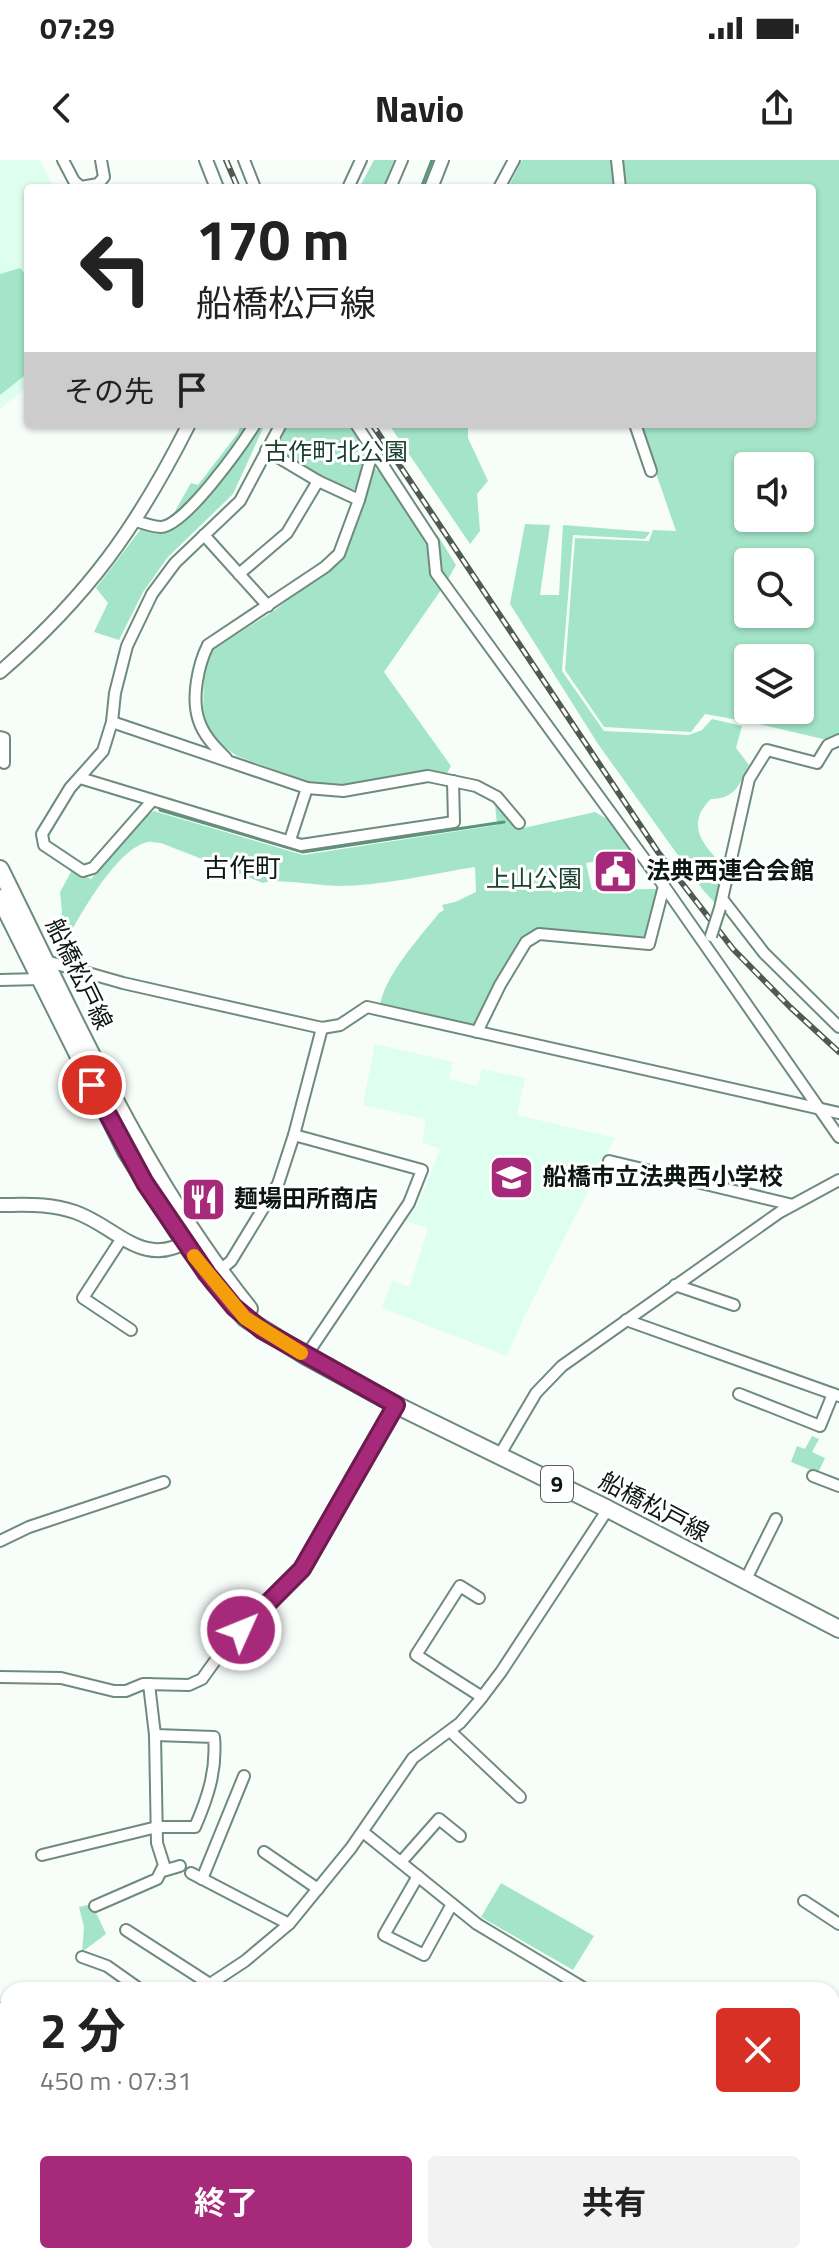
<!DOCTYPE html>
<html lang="ja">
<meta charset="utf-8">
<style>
:root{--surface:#fff;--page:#f2f2f2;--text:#222;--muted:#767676;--accent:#a7297a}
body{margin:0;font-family:"Titillium Web","Noto Sans JP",sans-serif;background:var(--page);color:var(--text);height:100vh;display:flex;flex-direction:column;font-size:30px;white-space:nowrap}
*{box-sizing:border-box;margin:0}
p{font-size:26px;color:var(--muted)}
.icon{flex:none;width:44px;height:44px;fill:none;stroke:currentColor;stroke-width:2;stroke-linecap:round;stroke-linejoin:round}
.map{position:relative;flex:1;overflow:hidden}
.drawer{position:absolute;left:0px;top:1822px;width:840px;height:282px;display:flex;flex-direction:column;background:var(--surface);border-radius:24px 24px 0 0;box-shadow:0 2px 6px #0004}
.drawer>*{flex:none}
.hud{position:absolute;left:24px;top:24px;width:792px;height:244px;border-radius:8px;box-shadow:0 2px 6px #0004;background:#fff;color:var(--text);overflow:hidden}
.controls{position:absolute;left:734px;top:292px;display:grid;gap:16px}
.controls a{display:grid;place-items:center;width:80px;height:80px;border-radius:8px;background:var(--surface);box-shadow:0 2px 6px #0004;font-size:40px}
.pin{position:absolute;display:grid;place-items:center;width:68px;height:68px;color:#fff;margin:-34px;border:4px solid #fff;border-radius:50%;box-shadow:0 2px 8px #0007}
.me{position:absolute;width:88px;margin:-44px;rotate:46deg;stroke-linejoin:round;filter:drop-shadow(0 0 6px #0008)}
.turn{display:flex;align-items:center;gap:28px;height:168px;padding:0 40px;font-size:36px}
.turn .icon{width:104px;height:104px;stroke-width:2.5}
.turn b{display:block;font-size:56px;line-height:68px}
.then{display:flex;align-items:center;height:76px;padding:0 40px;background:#0003;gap:16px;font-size:30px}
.round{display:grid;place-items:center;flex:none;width:84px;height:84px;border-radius:8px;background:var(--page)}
.head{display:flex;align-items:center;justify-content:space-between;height:136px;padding:0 40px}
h1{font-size:48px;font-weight:700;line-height:60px}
.button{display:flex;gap:16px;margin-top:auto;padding:16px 40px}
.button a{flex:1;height:92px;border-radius:8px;background:var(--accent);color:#fff;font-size:32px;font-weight:700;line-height:92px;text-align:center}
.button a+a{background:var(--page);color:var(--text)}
.status{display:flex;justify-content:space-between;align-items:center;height:56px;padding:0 40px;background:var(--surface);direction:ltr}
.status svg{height:22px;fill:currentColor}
header{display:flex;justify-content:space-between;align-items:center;height:104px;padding:0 40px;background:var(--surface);font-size:36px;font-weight:700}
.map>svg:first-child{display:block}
.built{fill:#defeef}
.green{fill:#a4e5c9;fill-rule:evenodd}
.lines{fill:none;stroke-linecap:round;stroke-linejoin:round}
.stream{stroke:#58967c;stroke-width:3}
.minor-casing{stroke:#6e8b7e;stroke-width:14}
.tertiary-casing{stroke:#6e8b7e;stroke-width:16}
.primary-casing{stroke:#6e8b7e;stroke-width:20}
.minor{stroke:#fff;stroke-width:10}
.tertiary{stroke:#fff;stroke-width:12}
.primary{stroke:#fff;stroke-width:16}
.rail-casing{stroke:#505a55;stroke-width:6}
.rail{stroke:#fff;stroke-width:3;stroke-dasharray:9;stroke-linecap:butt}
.minor-bridge-casing{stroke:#6e8b7e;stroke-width:14;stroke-linecap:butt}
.minor-bridge{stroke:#fff;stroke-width:10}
.route-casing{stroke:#6d1b4f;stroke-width:20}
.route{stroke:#a7297a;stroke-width:14}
.slow{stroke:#f59e0b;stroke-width:14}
.labels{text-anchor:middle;stroke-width:6;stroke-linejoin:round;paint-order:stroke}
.shield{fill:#fff;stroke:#555d59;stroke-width:2}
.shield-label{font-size:22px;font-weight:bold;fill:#0c1712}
.park-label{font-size:24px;fill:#1b4132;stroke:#fff}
.poi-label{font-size:24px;font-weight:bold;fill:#0c1712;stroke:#fff;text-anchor:start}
.street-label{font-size:24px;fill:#0c1712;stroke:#fff}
.neighbourhood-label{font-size:26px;fill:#0c1712;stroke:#fff}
</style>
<div class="status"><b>07:29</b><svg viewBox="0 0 49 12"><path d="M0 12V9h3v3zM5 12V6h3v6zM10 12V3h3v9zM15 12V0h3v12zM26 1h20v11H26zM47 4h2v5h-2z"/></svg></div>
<header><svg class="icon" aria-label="back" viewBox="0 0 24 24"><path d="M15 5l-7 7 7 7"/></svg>Navio<svg class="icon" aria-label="share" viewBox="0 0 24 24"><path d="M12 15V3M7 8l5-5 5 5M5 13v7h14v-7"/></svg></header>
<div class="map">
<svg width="839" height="2103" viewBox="0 0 839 2103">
<rect width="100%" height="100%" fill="#f7fefa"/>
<!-- built -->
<g class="built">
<path d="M 0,0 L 40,0 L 54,28 L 28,28 L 28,226 L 0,249 Z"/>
<path d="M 375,884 L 453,902 L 449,919 L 477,926 L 482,909 L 525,918 L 517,955 L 615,978 L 523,1159 L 507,1196 L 382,1148 L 392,1121 L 410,1127 L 428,1068 L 406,1061 L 418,1045 L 440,989 L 422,982 L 426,959 L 363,945 Z"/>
</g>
<!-- green -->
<g class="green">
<path d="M 374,0 L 394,0 L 383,28 L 359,28 Z"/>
<path d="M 522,0 L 612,0 L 616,28 L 508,28 Z"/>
<path d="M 621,0 L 839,0 L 839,575 L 827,580 L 755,563 L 705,554 L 691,572 L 604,567 L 565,510 L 575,378 L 649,381 L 653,370 L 676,371 L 639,264 L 812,264 L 812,28 L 624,28 ZM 748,306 L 800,306 L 800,358 L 748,358 ZM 748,402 L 800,402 L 800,454 L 748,454 ZM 748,498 L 800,498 L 800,550 L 748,550 Z"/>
<path d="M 20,108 L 28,118 L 28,213 L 0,235 L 0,114 Z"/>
<path d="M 241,264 L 251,264 L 239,286 L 170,360 L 191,323 L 198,325 L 238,273 Z"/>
<path d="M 262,264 L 265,264 L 233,334 L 168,397 L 143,432 L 119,480 L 94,472 L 108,443 L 96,428 L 141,369 L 160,371 L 203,340 L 244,290 Z"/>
<path d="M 286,264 L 349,264 L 367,290 L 358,328 L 351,330 L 277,293 L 275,283 Z"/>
<path d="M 393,264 L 468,264 L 468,278 L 488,321 L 477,334 L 480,371 L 470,384 L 392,269 Z"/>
<path d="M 374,308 L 380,312 L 427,378 L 429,410 L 441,430 L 384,512 L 451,606 L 447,613 L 425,611 L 340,625 L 306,621 L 237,596 L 213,579 L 203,556 L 204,503 L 212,490 L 272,452 L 344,398 L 365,344 Z"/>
<path d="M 525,364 L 550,365 L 540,435 L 559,435 L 563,365 L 650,372 L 645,379 L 573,375 L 562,511 L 604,571 L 689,575 L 702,570 L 712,559 L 742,566 L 736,588 L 749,605 C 740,624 735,639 711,639 C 685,664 702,685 724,706 L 722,722 L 715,743 L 703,730 L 598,584 L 510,444 Z"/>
<path d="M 437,374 L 456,405 L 447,421 L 440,409 Z"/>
<path d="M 495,644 L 519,669 L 595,652 L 607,659 L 634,695 L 586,703 L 592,730 L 657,729 L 648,773 L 639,780 L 538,770 L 522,779 L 475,864 L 471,866 L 380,847 C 383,817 420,777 439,753 L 444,750 L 442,745 L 455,742 L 476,732 L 475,707 C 430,714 383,726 337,726 C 321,726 273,718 263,723 L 161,683 C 156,683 152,681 148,682 C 115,688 74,766 59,794 L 63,777 L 58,767 L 62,752 L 60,732 L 72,710 L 91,719 L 142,659 L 154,651 L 303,695 L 497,665 Z"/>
<path d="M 812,1276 L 819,1279 L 812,1292 L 825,1298 L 818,1313 L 791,1302 L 797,1286 L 805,1289 Z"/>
<path d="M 501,1723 L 594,1776 L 573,1810 L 481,1757 Z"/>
<path d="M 92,1744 L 106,1774 L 82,1792 L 84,1767 L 79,1747 Z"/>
</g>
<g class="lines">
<!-- stream -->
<g class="stream">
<path d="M 421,28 L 432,0"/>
<path d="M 160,650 L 303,692 L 504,662"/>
</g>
<defs>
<g id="minor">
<path d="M 63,0 L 74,21 L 81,27 L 98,24 L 104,17 L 101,0"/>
<path d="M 244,0 L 255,28"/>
<path d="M 617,0 L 620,28"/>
<path d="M 348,28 L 361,0"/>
<path d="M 390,28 L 402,0"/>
<path d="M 499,28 L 514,0"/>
<path d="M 356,264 L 433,382 L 436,413 L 664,726 L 839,977"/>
<path d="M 635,264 L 651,311"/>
<path d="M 266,290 L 318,321 L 359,340"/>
<path d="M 136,361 C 143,363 153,367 161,367 C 185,366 242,285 255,264"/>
<path d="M 204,375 L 268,446"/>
<path d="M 239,414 L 287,373 L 318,321"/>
<path d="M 112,562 L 307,628 L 343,631 L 428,616 L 476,626 L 497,637 L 519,663"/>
<path d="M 0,577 L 4,578 L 4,603"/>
<path d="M 226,598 C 215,587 204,576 199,561 C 191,539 198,505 208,485 L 325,407 L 339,394 L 359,340 L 373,290"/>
<path d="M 80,618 L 301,685 L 454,662 L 453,621"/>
<path d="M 151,642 L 93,708 L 83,711 L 44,685 L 42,674 L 70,628 L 103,591 L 112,562 L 115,533 L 127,486 L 152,434 L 175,403 L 240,341 L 281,264"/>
<path d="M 290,680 L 307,628"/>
<path d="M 723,740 L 764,793 L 839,867"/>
<path d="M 720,748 L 749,619 L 767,590 L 817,603 L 828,585 L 839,580"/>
<path d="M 46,801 L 123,823 L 322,868 L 340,865 L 367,847 L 839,953"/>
<path d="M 0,820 L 40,819"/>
<path d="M 477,872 L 500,825 L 526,782 L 539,774 L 649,784 L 664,726"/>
<path d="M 294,975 L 422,1010 L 409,1043 L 306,1196"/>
<path d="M 609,1001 L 793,1045"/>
<path d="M 122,1078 L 83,1138 L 131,1170"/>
<path d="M 220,1110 L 231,1101 L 278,1024 L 294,975 L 322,868"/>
<path d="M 675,1125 L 734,1145"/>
<path d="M 626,1160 L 839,1236"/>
<path d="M 739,1234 L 820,1266 L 833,1234"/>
<path d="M 499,1296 L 536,1233 L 562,1206 L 780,1052 L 839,1020"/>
<path d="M 813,1316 L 839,1326"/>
<path d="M 0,1381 L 29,1367 L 164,1322"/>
<path d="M 745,1421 L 776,1359"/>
<path d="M 479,1438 L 460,1426 L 416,1495 L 482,1537"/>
<path d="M 0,1517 L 61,1518 L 114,1531 L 126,1531 L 143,1524 L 189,1525 L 202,1519 L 225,1487 L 302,1409 L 396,1245"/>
<path d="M 450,1571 L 520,1637"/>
<path d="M 363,1672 L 477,1764 L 587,1830"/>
<path d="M 264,1692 L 318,1729"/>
<path d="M 42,1695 L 157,1667 L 195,1667 C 208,1637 217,1610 214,1577 L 155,1575"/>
<path d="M 401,1702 L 439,1659 L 460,1676"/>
<path d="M 163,1711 L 180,1706"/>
<path d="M 191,1713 L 289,1764"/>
<path d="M 418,1716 L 384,1775 L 424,1795 L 452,1744"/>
<path d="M 202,1719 L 244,1616"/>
<path d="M 804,1741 L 839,1764"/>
<path d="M 95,1746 L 157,1719 L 164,1705 L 157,1683 L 155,1575 L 149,1524"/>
<path d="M 126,1770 L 219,1830"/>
<path d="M 82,1797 L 107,1806 L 141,1830"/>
<path d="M 201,1830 L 245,1801 L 289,1764 L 351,1688 L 413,1598 L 460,1563 L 479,1541 L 501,1512 L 608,1349"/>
<path d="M 0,1848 L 0,1874"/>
<path d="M 188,2096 L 192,2103"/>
<path d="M 552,2096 L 565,2103"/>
<path d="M 0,2102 L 8,2087"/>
<path d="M 626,2103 L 630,2096"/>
</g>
<g id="tertiary">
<path d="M 206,0 L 217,28"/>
<path d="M 431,28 L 442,0"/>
<path d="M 0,512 C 88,436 137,367 189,264"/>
<path d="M 0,1045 C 26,1045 49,1043 75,1052 C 116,1066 143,1110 189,1080"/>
</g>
<g id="primary">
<path d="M 0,709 C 75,860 142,1016 249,1149"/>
<path d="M 0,738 L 126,991 L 185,1083 L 215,1124 L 245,1158 L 306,1196 L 396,1245 L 608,1349 L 839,1469"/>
<path d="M 832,1874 L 839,1855"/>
<path d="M 832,1986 L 839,1990"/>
<path d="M 759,2103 L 759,2096"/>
</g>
</defs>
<!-- minor casing -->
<use href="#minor" class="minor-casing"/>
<!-- tertiary casing -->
<use href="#tertiary" class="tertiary-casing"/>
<!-- primary casing -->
<use href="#primary" class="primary-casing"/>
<!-- minor -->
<use href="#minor" class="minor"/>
<!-- tertiary -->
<use href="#tertiary" class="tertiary"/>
<!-- primary -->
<use href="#primary" class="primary"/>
<defs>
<g id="rail">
<path d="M 226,0 L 238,28"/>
<path d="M 372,264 L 658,692 L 733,789 L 790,847 L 839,892"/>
</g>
</defs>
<!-- rail casing -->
<use href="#rail" class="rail-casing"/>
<!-- rail -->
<use href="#rail" class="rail"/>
<defs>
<path id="minor-bridge" d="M 711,776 L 720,748"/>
</defs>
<!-- minor-bridge casing -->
<use href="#minor-bridge" class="minor-bridge-casing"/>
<!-- minor-bridge -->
<use href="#minor-bridge" class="minor-bridge"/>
</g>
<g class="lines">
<defs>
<path id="route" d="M 92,925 L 145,1023 L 207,1114 L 234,1147 L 262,1170 L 396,1245 L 302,1409 L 241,1470"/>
</defs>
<!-- route casing -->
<use href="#route" class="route-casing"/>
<!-- route -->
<use href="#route" class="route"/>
<!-- slow -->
<path class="slow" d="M 194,1096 L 245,1158 L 301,1193"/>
</g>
<!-- icons -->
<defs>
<symbol id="civic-square" viewBox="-11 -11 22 22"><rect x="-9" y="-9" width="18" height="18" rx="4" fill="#a7297a" stroke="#fff"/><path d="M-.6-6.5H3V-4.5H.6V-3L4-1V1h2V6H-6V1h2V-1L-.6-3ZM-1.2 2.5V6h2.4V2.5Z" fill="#fff"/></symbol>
<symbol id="school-square" viewBox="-11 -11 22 22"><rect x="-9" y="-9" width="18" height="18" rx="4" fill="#a7297a" stroke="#fff"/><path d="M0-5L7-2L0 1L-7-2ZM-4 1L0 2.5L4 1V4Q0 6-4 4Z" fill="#fff"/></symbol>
<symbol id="restaurant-square" viewBox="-11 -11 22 22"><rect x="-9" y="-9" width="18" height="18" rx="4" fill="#a7297a" stroke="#fff"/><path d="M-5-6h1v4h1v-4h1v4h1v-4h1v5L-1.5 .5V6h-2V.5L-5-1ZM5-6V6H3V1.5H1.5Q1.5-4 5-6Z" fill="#fff"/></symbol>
</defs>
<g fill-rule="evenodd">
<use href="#civic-square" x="590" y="686" width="51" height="51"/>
<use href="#school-square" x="486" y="992" width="51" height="51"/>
<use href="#restaurant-square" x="178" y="1014" width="51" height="51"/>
</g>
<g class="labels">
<!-- shield labels -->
<rect class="shield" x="541" y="1306" width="32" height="36" rx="6"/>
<g class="shield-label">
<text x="557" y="1332">9</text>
</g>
<!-- park labels -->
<g class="park-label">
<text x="336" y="300">古作町北公園</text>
<text x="534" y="727">上山公園</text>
</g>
<!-- poi labels -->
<g class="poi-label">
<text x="646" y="719">法典西連合会館</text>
<text x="543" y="1025">船橋市立法典西小学校</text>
<text x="234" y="1047">麺場田所商店</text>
</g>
<!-- street labels -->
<g class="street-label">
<text transform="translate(79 814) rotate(64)" y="8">船橋松戸線</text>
<text transform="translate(654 1347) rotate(28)" y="8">船橋松戸線</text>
</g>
<!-- neighbourhood labels -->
<g class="neighbourhood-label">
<text x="242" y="717">古作町</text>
</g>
</g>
</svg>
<div class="controls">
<a><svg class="icon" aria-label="sound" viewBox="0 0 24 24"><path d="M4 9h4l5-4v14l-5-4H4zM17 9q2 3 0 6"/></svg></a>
<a><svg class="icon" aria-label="search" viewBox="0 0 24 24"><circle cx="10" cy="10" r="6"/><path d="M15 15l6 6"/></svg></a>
<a><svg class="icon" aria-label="layers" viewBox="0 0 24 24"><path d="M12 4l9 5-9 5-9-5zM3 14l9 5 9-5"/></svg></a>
</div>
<div class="pin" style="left:92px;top:925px;background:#d93025"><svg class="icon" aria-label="arrive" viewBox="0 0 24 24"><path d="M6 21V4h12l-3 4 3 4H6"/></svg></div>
<svg class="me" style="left:241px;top:1470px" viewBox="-20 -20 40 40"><circle r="17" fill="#a7297a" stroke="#fff" stroke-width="3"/><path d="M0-11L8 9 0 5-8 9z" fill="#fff"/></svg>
<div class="hud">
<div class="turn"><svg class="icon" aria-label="left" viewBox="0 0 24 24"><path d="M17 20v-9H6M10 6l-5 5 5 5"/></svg><div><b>170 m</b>船橋松戸線</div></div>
<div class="then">その先<svg class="icon" aria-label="arrive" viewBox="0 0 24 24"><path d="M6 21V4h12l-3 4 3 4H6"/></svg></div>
</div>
<section class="drawer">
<div class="head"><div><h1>2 分</h1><p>450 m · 07:31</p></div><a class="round" style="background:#d93025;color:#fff"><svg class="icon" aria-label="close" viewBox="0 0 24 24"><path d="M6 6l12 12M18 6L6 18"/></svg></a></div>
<div class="button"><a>終了</a><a>共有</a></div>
</section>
</div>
